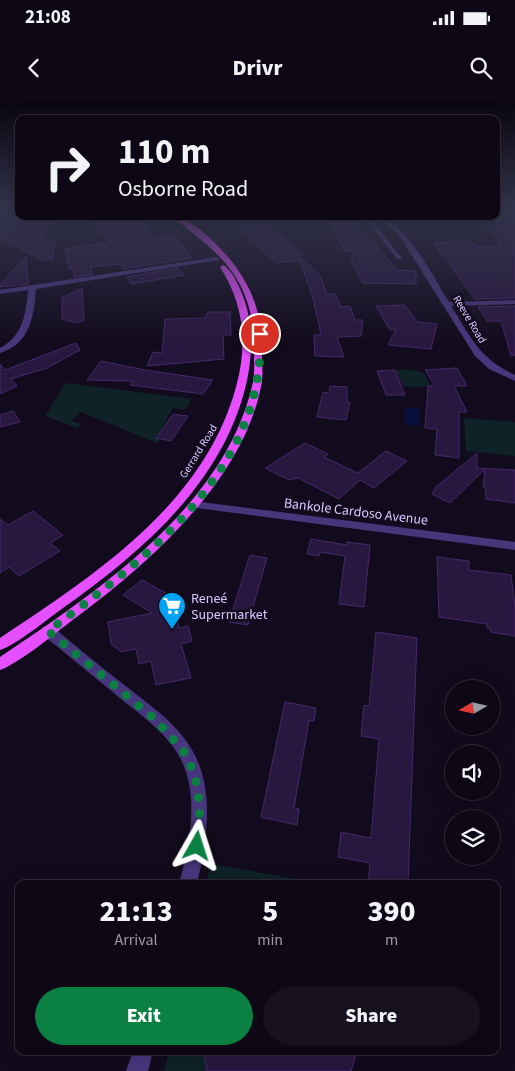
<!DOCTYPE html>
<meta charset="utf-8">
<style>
:root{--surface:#0e0816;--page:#17111f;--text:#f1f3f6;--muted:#9b9aa1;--line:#2e2935;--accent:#0b8043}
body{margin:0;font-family:"Source Sans 3",sans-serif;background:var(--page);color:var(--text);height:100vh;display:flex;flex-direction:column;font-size:19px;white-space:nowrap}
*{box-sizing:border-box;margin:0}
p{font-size:16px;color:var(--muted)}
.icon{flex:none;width:28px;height:28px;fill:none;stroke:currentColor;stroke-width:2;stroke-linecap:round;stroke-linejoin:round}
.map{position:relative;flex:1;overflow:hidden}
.details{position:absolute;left:15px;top:780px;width:485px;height:175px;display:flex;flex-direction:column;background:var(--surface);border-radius:10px;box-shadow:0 5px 20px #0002,0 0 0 1px var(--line)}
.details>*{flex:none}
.hud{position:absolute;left:15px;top:15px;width:485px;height:105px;border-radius:10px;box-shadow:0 5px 20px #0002,0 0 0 1px var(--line);background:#0e0816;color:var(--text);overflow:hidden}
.needle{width:32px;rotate:261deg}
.controls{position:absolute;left:445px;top:580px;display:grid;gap:10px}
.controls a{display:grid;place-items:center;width:55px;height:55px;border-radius:50%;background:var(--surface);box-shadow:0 5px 20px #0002,0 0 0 1px var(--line);font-size:25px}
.pin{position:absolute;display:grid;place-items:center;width:42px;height:42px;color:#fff;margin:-21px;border:2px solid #fff;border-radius:50%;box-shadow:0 1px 5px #0007}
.me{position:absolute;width:55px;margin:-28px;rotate:6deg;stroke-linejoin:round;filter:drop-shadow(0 0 4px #0008)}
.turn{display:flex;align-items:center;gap:18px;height:105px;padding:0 20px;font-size:22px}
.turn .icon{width:65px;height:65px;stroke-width:2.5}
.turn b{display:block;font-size:35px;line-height:42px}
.eta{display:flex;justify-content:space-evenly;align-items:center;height:85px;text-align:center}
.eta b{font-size:30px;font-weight:800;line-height:35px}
.button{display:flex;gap:10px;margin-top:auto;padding:10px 20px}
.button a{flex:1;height:58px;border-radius:30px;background:var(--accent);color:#fff;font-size:20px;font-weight:800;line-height:58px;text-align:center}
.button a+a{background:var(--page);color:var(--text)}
.status{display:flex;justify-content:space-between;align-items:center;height:35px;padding:0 25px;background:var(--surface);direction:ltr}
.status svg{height:14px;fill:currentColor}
header{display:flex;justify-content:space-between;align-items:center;height:65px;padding:0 20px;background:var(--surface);font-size:22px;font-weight:800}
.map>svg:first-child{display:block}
.green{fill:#0e2227}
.water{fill:#080f3a}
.building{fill:#28173e;stroke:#45296b}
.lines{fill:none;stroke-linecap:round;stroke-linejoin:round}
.minor{fill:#48367d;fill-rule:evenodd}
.major{fill:#e54fff;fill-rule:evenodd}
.route{stroke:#0b8043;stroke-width:9;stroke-dasharray:0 16.2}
.labels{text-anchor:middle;stroke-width:5;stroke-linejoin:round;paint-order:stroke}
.far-street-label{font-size:11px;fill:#dac8ff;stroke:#120b1d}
.street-label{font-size:14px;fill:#dac8ff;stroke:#120b1d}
.poi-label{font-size:14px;fill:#dac8ff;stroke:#120b1d;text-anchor:start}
</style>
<div class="status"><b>21:08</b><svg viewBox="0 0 49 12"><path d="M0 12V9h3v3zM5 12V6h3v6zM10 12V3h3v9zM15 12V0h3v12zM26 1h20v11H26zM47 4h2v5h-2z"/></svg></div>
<header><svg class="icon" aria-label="back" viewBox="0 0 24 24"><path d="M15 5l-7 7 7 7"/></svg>Drivr<svg class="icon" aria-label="search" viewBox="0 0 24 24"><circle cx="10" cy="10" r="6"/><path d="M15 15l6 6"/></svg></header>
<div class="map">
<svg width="515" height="971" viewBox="0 0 515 971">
<rect width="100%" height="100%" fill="#120b1d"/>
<!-- green -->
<g class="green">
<path d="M 396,270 L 412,270 L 424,273 L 431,286 L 404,287 Z"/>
<path d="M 66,283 L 192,299 L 185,310 L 173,308 L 156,338 L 160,339 L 157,343 L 81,312 L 71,321 L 81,324 L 77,328 L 45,316 Z"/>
<path d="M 464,318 L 515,322 L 515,356 L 466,351 Z"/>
<path d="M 211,764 L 314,782 L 313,784 L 206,784 Z"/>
<path d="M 169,951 L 204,951 L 207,971 L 164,971 Z"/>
</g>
<!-- water -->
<path class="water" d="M 406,307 L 420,308 L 419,326 L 404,324 Z"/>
<!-- building -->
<g class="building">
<path d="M 17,114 L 19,116 L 53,121 L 39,142 L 56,141 L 52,159 L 43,161 L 0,138 L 0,126 Z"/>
<path d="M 515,114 L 515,198 L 475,199 L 434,143 L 470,141 L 476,147 L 501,146 L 484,116 Z"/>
<path d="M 123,116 L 143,116 L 151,139 L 174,136 L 192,158 L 123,169 L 120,164 L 90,167 L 93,174 L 75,177 L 72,169 L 69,169 L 65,149 L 112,142 L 94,128 L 103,129 L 93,124 Z"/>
<path d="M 326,116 L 342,116 L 346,123 L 355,122 L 397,170 L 416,171 L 416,184 L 363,183 L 352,163 L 352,150 L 345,151 Z"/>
<path d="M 269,124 L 302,154 L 297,155 L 320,175 L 327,194 L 335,194 L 341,207 L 350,206 L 355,220 L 363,220 L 361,236 L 337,237 L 344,257 L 315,256 L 314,235 L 321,235 L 313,198 L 300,160 L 276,163 L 240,128 Z"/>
<path d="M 26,156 L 28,184 L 0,187 L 0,185 Z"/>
<path d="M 178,168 L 185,175 L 131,184 L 127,177 Z"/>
<path d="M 82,188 L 84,220 L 77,223 L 62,219 L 62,198 Z"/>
<path d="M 405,205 L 417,222 L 437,224 L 431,249 L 388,245 L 396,230 L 390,230 L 376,206 Z"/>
<path d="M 515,206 L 515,255 L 511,256 L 501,221 L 487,221 L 478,207 Z"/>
<path d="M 208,212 L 230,212 L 231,235 L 223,235 L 224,259 L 147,266 L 153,252 L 162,253 L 165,219 L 205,218 Z"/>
<path d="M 76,243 L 80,250 L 47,268 L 11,279 L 17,286 L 0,294 L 0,264 L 5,270 Z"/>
<path d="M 101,261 L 145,270 L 213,280 L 203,294 L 130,285 L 133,281 L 87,280 Z"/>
<path d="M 457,268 L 467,286 L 454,286 L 467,312 L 459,312 L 459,358 L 435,355 L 437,329 L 425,328 L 428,286 L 435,286 L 425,270 Z"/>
<path d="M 395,270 L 405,295 L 386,295 L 377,271 Z"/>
<path d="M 330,286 L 347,287 L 347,302 L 350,302 L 346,320 L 317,317 L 323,292 L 329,293 Z"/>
<path d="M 13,311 L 20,322 L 0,327 L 0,315 Z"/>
<path d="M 173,314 L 188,316 L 171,341 L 156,338 Z"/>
<path d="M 305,343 L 328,354 L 324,357 L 358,373 L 386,351 L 407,361 L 374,388 L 360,380 L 339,399 L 298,378 L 289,380 L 265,368 Z"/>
<path d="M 477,353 L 477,368 L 515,370 L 515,403 L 486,399 L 485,386 L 483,387 L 485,369 L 450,403 L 432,394 L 436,387 Z"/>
<path d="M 33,411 L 63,435 L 50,443 L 60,451 L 19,476 L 9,467 L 0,473 L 0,419 L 8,425 Z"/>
<path d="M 311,439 L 347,445 L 347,442 L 370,445 L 364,507 L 339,504 L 345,456 L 320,452 L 319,456 L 307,454 Z"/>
<path d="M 250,455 L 267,458 L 248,525 L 229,522 Z"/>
<path d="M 437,457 L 469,461 L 469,470 L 511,475 L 515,505 L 515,536 L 491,532 L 491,529 L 487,528 L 487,524 L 439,517 Z"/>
<path d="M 142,480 L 171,496 L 179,528 L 188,526 L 192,541 L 181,544 L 191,578 L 156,585 L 151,561 L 139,564 L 136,549 L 121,552 L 111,544 L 108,522 L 152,513 L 123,495 Z"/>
<path d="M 376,532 L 417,538 L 408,784 L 368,784 L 370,763 L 338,757 L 341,732 L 371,738 L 379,639 L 361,636 L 364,605 L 369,606 Z"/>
<path d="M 285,602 L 316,608 L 314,621 L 309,620 L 294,708 L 299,709 L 297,725 L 261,717 Z"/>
<path d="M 204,951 L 357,951 L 351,971 L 207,971 Z"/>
</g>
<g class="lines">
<!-- minor -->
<g class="minor">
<path d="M 375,116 C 403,116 435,180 449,202 L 515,200 L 515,204 L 451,206 C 472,239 478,257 515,275 L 515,281 L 489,269 L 475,256 L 404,143 L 398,134 Z"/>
<path d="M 367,120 L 371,120 L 401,157 L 401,159 L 397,159 Z"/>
<path d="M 217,157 L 220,159 L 219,160 L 36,189 C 34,216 30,244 0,253 L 0,248 C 23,236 26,214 28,190 L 0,194 L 0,190 Z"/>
<path d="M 193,401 L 515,442 L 515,450 L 189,407 L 187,405 Z"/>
<path d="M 48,526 L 53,527 C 77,547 102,568 127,587 C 147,603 168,617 184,638 C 217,680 208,735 197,784 L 179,784 C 189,746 199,702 183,664 C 170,633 138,614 114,593 C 90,574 67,554 43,535 L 41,531 L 43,527 Z"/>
<path d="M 133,951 L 153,951 L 148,971 L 126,971 Z"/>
</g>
<!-- major -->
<g class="major">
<path d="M 172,116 C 191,116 222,149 233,163 C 256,194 262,218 262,255 C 262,263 263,273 262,281 C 246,377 152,461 78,516 C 59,530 20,563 0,570 L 0,557 C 98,491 226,406 253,282 C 255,272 254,261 254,251 C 254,224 250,199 235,176 C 218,150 195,136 172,116 Z"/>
<path d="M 223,165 C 236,172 247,204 249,218 C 253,243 251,265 245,289 C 220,385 141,453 63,508 C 46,520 18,544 0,550 L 0,538 C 96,474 204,404 236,287 C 248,244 244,204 220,167 Z"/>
</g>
</g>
<!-- sky -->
<linearGradient id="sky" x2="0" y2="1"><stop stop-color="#0a0610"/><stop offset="0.44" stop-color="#33344c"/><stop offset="1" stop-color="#33344c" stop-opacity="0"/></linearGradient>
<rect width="515" height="244" fill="url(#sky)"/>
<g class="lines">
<!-- route -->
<path class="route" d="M 197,746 L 200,708 L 195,676 L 185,653 L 156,620 L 48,531 C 145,460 266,369 260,234"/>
</g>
<!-- icons -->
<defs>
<symbol id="supermarket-pin" viewBox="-11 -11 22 30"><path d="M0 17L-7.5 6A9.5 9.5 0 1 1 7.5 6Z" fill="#00a4f3" stroke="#120b1d"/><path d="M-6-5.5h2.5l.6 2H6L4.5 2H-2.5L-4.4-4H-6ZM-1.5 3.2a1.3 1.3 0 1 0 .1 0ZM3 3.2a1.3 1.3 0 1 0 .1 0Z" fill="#fff"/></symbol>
</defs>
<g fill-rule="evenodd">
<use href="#supermarket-pin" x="156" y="490" width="32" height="43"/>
</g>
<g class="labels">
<!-- far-street labels -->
<g class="far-street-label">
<text transform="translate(470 219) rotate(59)" y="4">Reeve Road</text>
<text transform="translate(198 351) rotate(-58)" y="4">Gerrard Road</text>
</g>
<!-- street labels -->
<g class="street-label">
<text transform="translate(356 411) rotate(7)" y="5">Bankole Cardoso Avenue</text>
</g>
<!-- poi labels -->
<g class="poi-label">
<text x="191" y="503">Reneé<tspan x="191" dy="16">Supermarket</tspan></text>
</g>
</g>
</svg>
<div class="controls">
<a><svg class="needle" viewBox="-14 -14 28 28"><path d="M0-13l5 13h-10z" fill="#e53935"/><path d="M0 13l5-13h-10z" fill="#9b9aa1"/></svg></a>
<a><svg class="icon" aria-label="sound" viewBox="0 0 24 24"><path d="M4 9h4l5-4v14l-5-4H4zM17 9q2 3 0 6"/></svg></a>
<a><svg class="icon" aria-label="layers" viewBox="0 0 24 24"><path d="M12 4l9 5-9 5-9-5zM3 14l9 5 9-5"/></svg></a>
</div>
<div class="pin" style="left:260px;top:234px;background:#d93025"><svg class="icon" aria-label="arrive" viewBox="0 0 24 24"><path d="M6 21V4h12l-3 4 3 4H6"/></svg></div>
<svg class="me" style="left:197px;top:746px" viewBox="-20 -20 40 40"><path d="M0-17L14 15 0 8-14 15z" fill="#0b8043" stroke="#fff" stroke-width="4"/></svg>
<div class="hud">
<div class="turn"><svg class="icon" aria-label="right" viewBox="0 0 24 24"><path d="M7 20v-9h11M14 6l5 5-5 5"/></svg><div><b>110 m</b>Osborne Road</div></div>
</div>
<section class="details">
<div class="eta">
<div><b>21:13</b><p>Arrival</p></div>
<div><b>5</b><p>min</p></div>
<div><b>390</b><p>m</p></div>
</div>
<div class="button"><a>Exit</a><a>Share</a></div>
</section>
</div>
